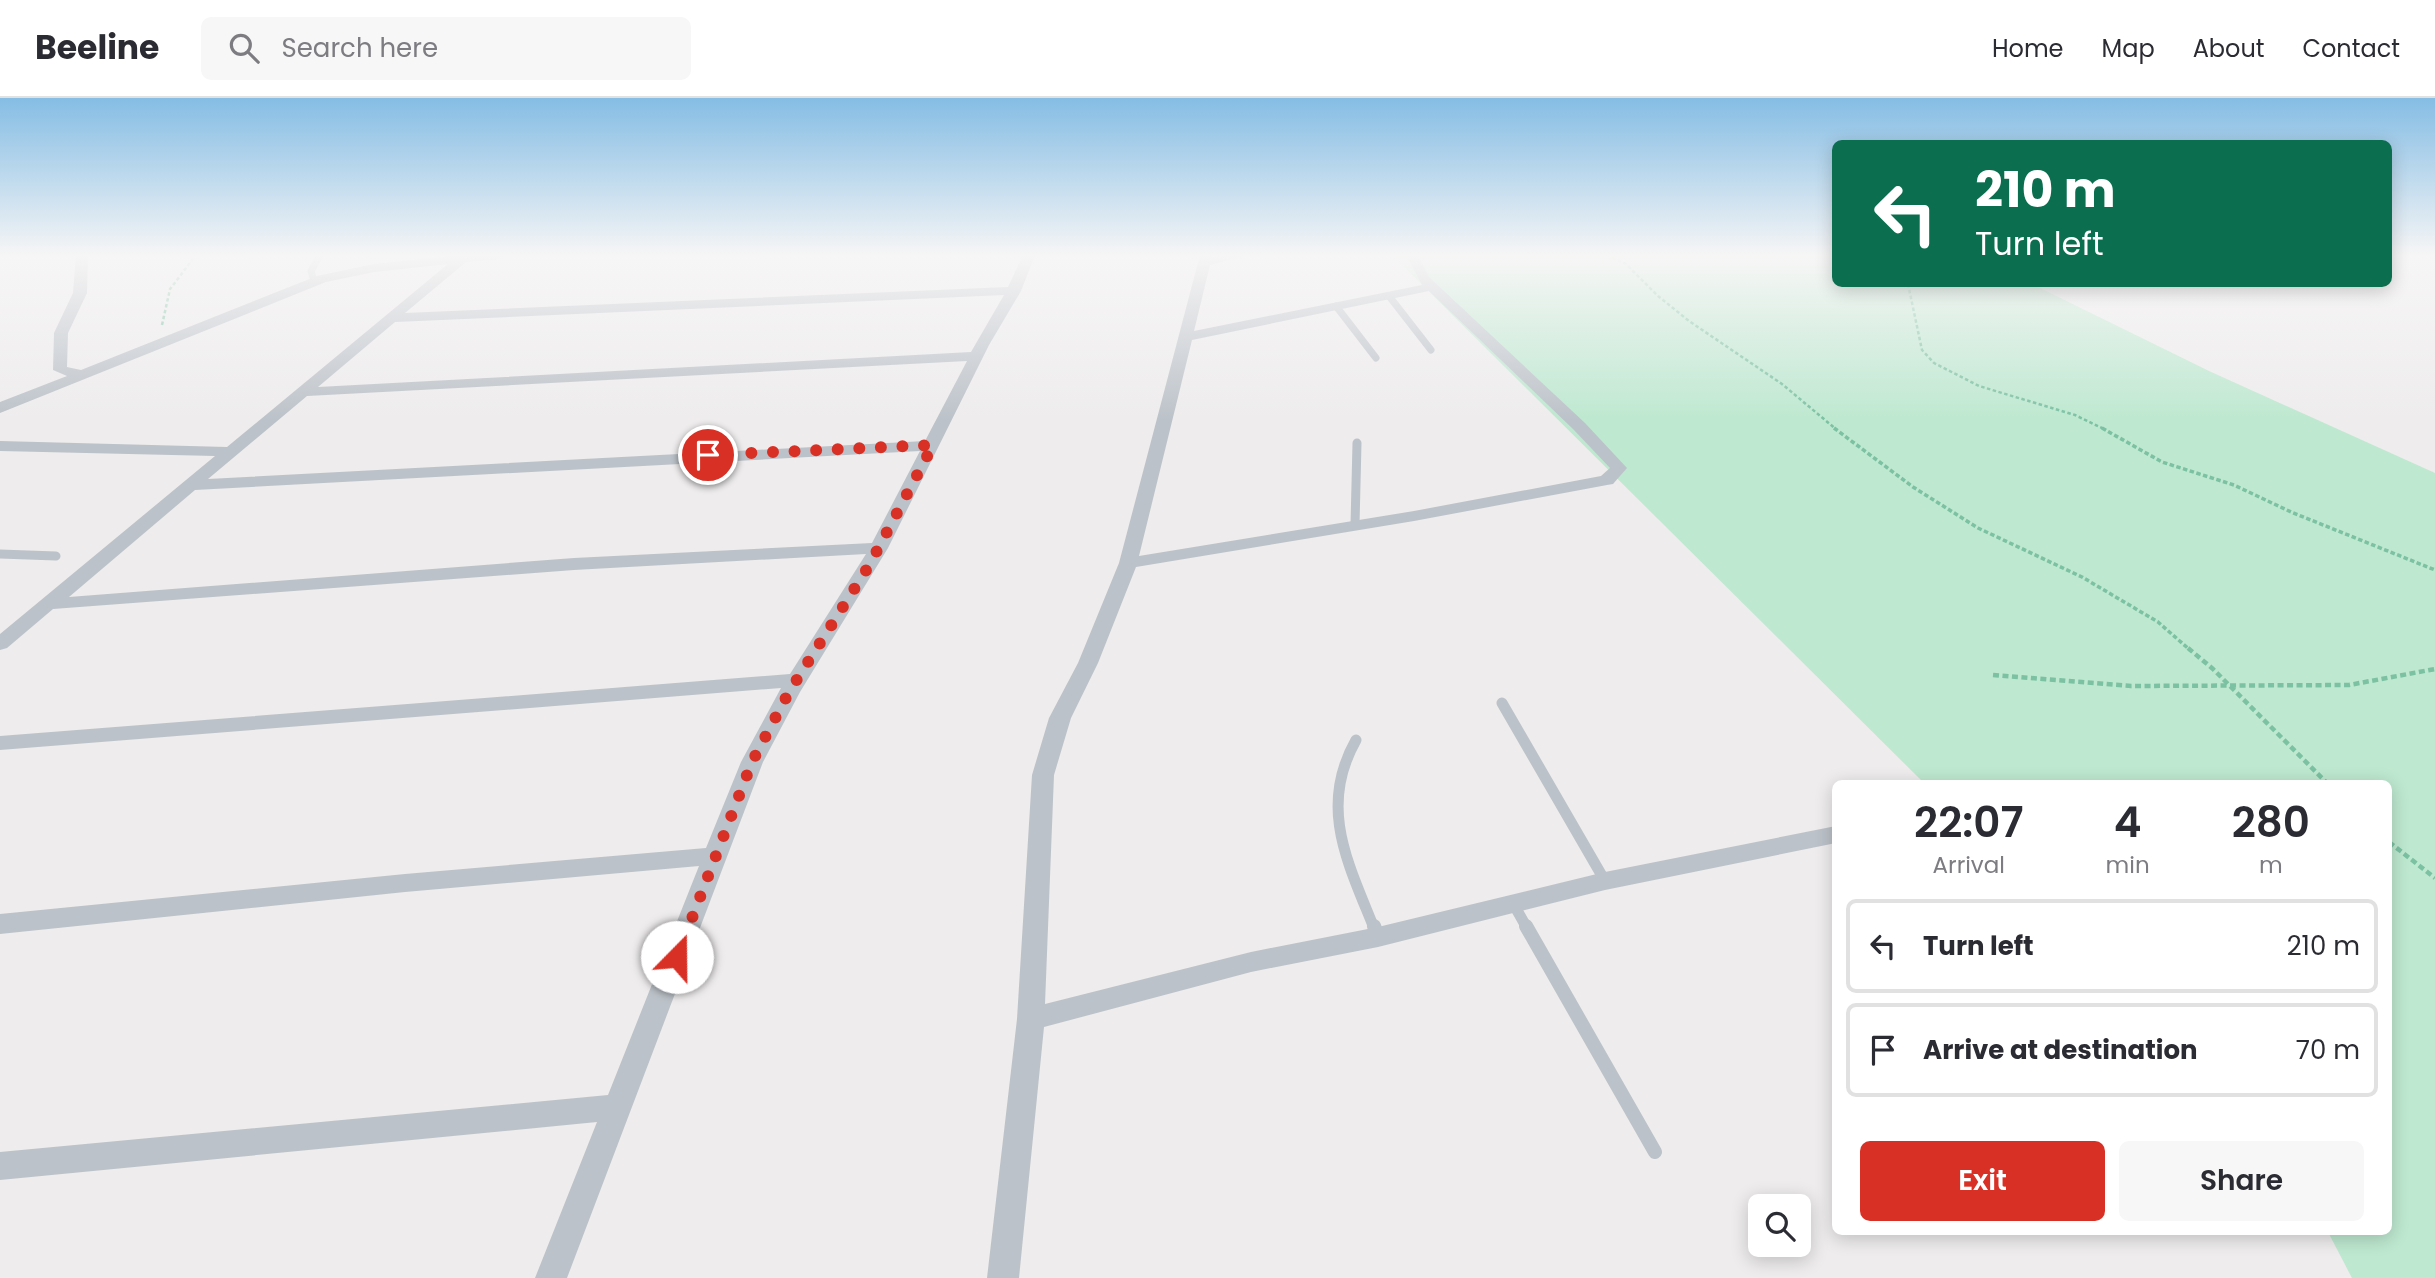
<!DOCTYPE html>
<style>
:root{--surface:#fff;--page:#f7f7f7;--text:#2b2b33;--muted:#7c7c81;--line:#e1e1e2;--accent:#d93025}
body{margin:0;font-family:Poppins,sans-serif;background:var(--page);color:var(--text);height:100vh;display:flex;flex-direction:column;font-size:26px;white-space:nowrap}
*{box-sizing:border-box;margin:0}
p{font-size:23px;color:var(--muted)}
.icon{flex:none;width:38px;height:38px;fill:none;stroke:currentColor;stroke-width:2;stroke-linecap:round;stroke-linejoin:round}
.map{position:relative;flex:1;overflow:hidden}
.panel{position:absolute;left:1832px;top:682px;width:560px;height:455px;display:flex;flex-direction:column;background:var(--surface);border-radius:10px;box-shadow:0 4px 18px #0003}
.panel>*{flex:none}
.hud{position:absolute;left:1832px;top:42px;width:560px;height:147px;border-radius:10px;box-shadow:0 4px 18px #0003;background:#0b6e4f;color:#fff;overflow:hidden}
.tools{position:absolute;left:1748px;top:1096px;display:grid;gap:14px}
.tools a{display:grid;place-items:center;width:63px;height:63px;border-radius:10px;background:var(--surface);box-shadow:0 4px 18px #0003;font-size:35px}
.pin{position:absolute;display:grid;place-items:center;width:60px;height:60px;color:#fff;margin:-30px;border:4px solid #fff;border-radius:50%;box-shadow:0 2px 7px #0007}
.me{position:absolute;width:77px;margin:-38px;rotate:22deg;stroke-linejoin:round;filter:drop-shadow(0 0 5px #0008)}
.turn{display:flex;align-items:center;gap:24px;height:147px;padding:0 28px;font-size:32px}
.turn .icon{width:91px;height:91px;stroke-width:2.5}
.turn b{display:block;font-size:49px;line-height:60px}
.eta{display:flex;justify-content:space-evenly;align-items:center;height:119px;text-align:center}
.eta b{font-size:42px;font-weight:600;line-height:49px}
.action{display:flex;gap:14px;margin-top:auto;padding:14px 28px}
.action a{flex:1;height:80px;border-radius:10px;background:var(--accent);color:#fff;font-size:28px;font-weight:600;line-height:80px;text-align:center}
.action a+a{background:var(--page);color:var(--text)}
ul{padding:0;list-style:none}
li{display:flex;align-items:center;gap:21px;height:94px;margin:0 14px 10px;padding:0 14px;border:4px solid var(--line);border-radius:10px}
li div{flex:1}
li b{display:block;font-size:26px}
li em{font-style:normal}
header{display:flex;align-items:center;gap:42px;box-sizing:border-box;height:98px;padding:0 35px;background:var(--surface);border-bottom:2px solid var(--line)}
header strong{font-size:33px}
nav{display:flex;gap:38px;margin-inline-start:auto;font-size:24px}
.search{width:490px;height:63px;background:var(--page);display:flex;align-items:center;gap:18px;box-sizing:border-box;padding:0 24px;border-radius:10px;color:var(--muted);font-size:26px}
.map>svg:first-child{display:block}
.green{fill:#bee8d0}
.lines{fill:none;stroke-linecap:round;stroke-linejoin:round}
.path-far2{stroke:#7bc1a2;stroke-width:2.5;stroke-dasharray:3.5 2.5;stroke-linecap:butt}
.path-far1{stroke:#7bc1a2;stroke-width:3.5;stroke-dasharray:4.5 2.5;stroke-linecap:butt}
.path{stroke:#7bc1a2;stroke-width:4.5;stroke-dasharray:6 3.5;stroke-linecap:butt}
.lane-far3{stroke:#bcc2c9;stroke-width:7}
.lane-far2{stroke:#bcc2c9;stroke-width:9}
.lane-far1{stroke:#bcc2c9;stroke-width:11}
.lane{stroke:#bcc2c9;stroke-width:14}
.street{fill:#bcc2c9;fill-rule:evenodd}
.route{stroke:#d93025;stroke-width:12;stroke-dasharray:0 21.6}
</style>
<header>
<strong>Beeline</strong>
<div class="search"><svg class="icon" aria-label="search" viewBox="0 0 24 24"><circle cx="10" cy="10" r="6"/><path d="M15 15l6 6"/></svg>Search here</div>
<nav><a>Home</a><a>Map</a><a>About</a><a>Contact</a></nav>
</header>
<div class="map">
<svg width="2435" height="1180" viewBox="0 0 2435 1180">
<rect width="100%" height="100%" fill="#eeecec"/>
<!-- green -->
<path class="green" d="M 1392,157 L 1836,157 L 1836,186 L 2032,186 L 2209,273 L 2435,375 L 2435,1180 L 2352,1180 L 2328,1134 L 2389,1134 L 2389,686 L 1925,686 Z"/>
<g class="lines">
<!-- path-far2 -->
<g class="path-far2">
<path d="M 1607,157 L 1626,166 L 1658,198 L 1689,223 L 1782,286 L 1837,332"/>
<path d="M 1833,157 L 1836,158"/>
<path d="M 1908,186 L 1922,252 L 1934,265 L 1979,288 L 2075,317 L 2106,332"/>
<path d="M 162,227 L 170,191 L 196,157"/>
</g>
<!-- path-far1 -->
<g class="path-far1">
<path d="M 1834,330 L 1913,389 L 1978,430 L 2082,479 L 2158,524 L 2190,552"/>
<path d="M 2102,330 L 2162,364 L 2234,387 L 2291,414 L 2435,472"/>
</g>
<!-- path -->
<g class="path">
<path d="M 2188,550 L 2213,571 L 2328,686"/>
<path d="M 1993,577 L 2131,588 L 2349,587 L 2435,571"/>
<path d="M 2389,744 L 2435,780"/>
</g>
<!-- lane-far3 -->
<g class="lane-far3">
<path d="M 314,183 L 311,173 L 320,157"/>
<path d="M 1389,198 L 1431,252"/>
<path d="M 1336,208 L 1376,260"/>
</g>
<!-- lane-far2 -->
<g class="lane-far2">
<path d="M 1355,427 L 1357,345"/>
<path d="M 0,456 L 56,458"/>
</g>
<!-- lane-far1 -->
<g class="lane-far1">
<path d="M 1502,605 L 1605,783"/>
<path d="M 1356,642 C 1318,709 1348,765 1374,830"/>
<path d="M 1514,807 L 1527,830"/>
</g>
<!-- lane -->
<g class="lane">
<path d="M 1374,828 L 1378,839"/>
<path d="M 1526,828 L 1655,1054"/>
</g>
<!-- street -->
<g class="street">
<path d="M 76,157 L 88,157 L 87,195 L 68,235 L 67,269 L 81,272 L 317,178 L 374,166 L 459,157 L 505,157 L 499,161 L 466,164 L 405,215 L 1008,189 L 1023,157 L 1035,157 L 1021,193 L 989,247 L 888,450 L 800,594 L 763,664 L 567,1180 L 535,1180 L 597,1024 L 0,1082 L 0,1054 L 608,997 L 699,768 L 405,794 L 0,836 L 0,816 L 405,776 L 706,750 L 741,664 L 781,590 L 0,652 L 0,638 L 790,576 L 866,456 L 574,472 L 53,511 L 7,550 L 0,552 L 0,536 L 215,358 L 0,353 L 0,343 L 227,349 L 448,166 L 374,174 L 326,184 L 0,315 L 0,304 L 67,278 L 53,272 L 54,235 L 73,195 ZM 1004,197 L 971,254 L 318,289 L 395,224 ZM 967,263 L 925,343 L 208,381 L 307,298 ZM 920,353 L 872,445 L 574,460 L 69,499 L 195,392 Z"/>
<path d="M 1200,157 L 1212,157 L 1212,159 L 1246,157 L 1210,167 L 1194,233 L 1422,187 L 1406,157 L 1418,157 L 1429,179 L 1585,325 L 1627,370 L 1613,386 L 1607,387 L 1414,423 L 1136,469 L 1098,565 L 1071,620 L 1054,677 L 1045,906 L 1251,854 L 1378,829 L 1605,774 L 1836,728 L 1836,745 L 1605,792 L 1378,849 L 1251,874 L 1044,929 L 1019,1180 L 987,1180 L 1017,921 L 1032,677 L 1049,620 L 1078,565 L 1119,465 ZM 1429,193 L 1573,331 L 1610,370 L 1601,378 L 1414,413 L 1139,458 L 1192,242 Z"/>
</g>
</g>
<!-- sky -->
<linearGradient id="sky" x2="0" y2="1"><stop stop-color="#85bde4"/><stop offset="0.49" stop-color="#f7f6f6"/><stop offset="1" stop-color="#f7f6f6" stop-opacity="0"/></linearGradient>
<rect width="2435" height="322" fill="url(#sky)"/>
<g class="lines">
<!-- route -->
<path class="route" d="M 677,859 L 752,664 L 789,594 L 870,466 L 933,347 L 708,357"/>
</g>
</svg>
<div class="tools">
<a><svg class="icon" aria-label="search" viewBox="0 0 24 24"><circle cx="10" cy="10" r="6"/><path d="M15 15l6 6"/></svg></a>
</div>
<div class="pin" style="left:708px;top:357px;background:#d93025"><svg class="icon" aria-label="arrive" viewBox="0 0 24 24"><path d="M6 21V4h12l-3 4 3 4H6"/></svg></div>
<svg class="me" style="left:677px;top:859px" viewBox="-20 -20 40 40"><circle r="19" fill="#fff"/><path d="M0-13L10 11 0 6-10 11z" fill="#d93025"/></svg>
<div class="hud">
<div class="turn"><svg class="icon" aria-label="left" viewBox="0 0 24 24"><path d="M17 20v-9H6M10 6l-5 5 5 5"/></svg><div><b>210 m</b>Turn left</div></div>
</div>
<section class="panel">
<div class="eta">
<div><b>22:07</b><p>Arrival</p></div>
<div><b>4</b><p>min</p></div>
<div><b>280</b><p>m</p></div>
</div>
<ul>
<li><svg class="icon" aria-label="left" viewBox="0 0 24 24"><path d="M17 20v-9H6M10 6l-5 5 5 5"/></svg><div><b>Turn left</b></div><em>210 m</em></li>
<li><svg class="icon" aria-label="arrive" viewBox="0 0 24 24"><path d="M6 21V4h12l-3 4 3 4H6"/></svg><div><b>Arrive at destination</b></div><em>70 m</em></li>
</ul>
<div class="action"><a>Exit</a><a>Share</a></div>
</section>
</div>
